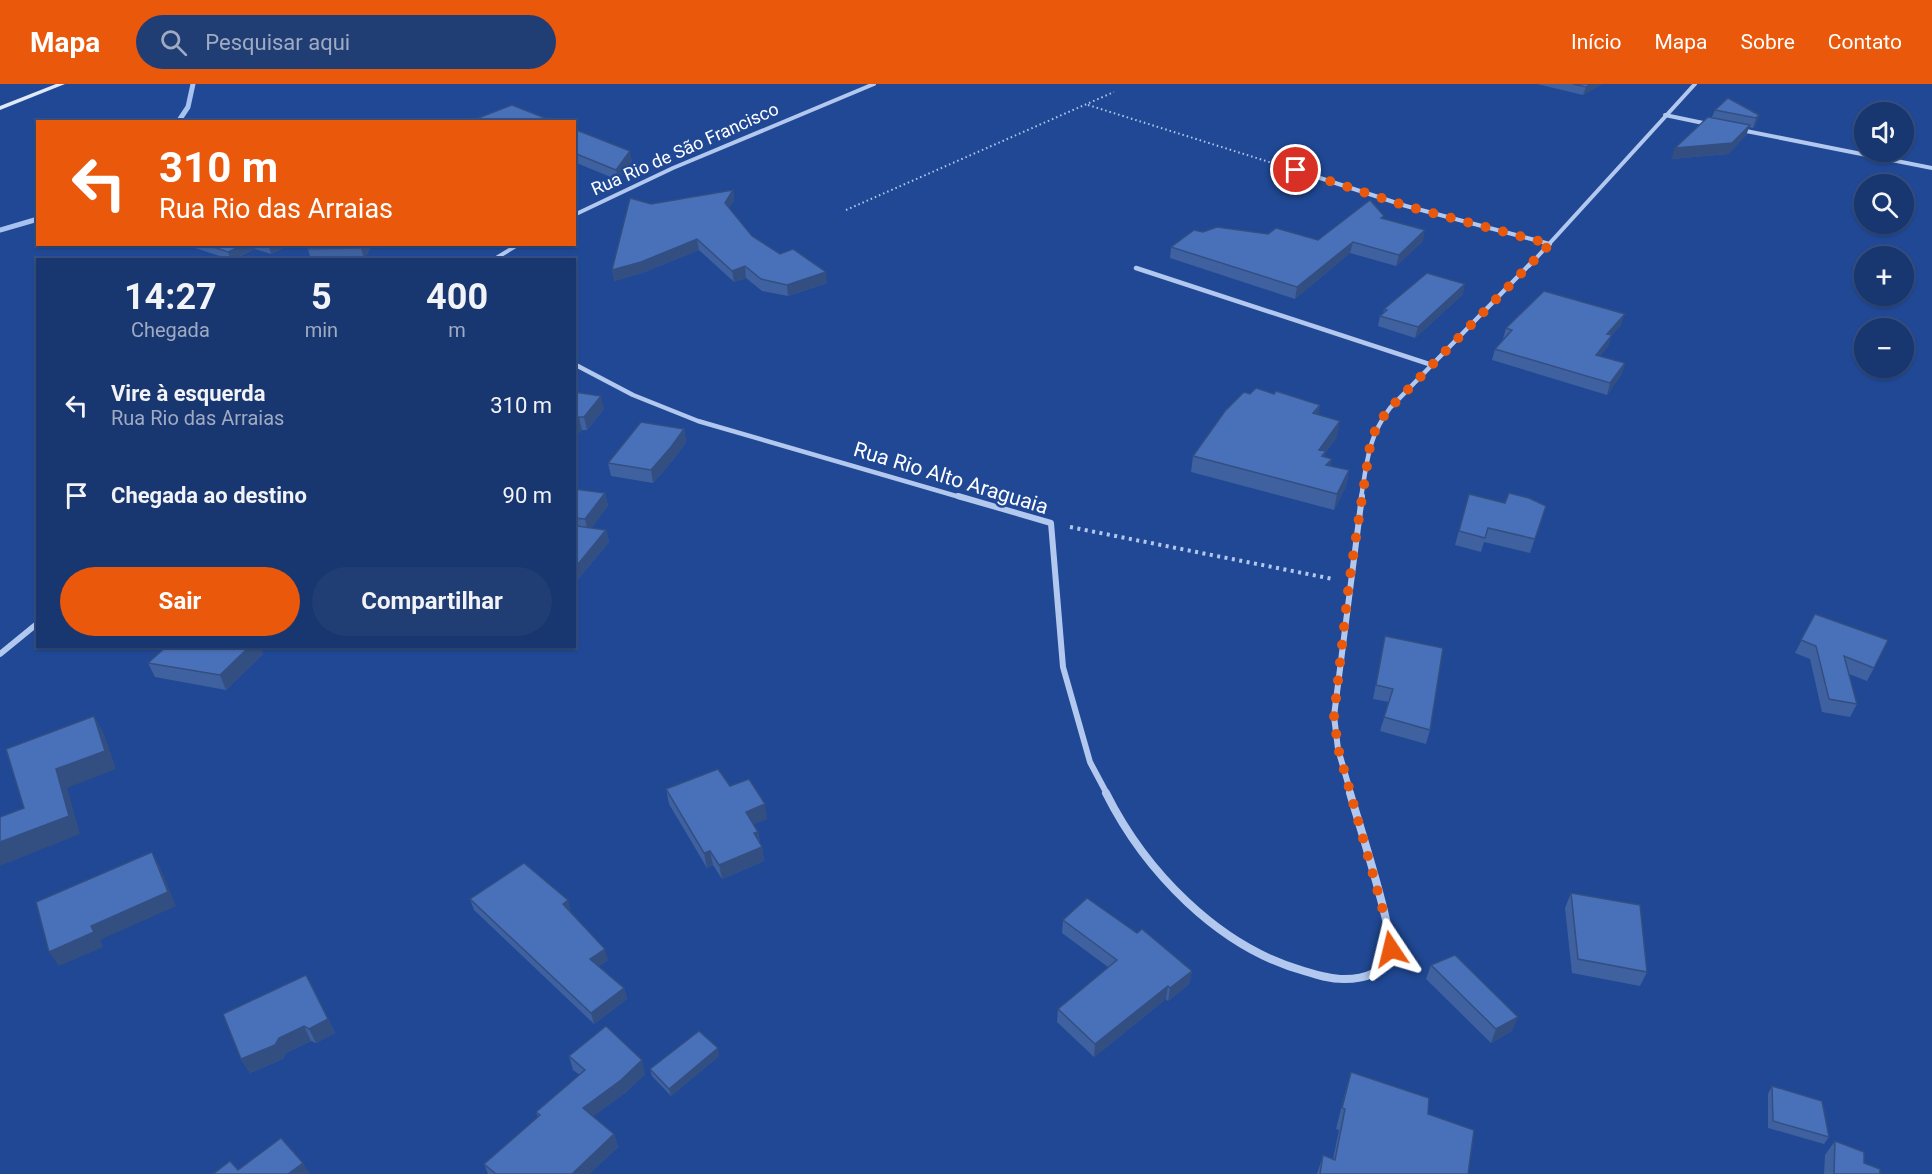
<!DOCTYPE html>
<html lang="pt">
<meta charset="utf-8">
<style>
:root{--surface:#18366f;--page:#213e74;--text:#f1f3f6;--muted:#9fabc3;--line:#365082;--accent:#ea580c}
body{margin:0;font-family:Roboto,sans-serif;background:var(--page);color:var(--text);height:100vh;display:flex;flex-direction:column;font-size:22px;white-space:nowrap}
*{box-sizing:border-box;margin:0}
p{font-size:20px;color:var(--muted)}
.icon{flex:none;width:33px;height:33px;fill:none;stroke:currentColor;stroke-width:2;stroke-linecap:round;stroke-linejoin:round}
.map{position:relative;flex:1;overflow:hidden}
.sheet{position:absolute;left:36px;top:174px;width:540px;height:390px;display:flex;flex-direction:column;background:var(--surface);border-radius:0px;box-shadow:0 2px 4px #0004,0 0 0 2px var(--line)}
.sheet>*{flex:none}
.guide{position:absolute;left:36px;top:36px;width:540px;height:126px;border-radius:0px;box-shadow:0 2px 4px #0004,0 0 0 2px var(--line);background:#ea580c;color:#fff;overflow:hidden}
.buttons{position:absolute;left:1854px;top:18px;display:grid;gap:12px}
.buttons a{display:grid;place-items:center;width:60px;height:60px;border-radius:50%;background:var(--surface);box-shadow:0 2px 4px #0004,0 0 0 2px var(--line);font-size:30px}
.pin{position:absolute;display:grid;place-items:center;width:51px;height:51px;color:#fff;margin:-26px;border:3px solid #fff;border-radius:50%;box-shadow:0 2px 6px #0007}
.me{position:absolute;width:66px;margin:-33px;rotate:350deg;stroke-linejoin:round;filter:drop-shadow(0 0 4px #0008)}
.turn{display:flex;align-items:center;gap:21px;height:126px;padding:0 24px;font-size:27px}
.turn .icon{width:78px;height:78px;stroke-width:2.5}
.turn b{display:block;font-size:42px;line-height:51px}
.eta{display:flex;justify-content:space-evenly;align-items:center;height:102px;text-align:center}
.eta b{font-size:36px;font-weight:700;line-height:42px}
.button{display:flex;gap:12px;margin-top:auto;padding:12px 24px}
.button a{flex:1;height:69px;border-radius:36px;background:var(--accent);color:#fff;font-size:24px;font-weight:700;line-height:69px;text-align:center}
.button a+a{background:var(--page);color:var(--text)}
ul{padding:0;list-style:none}
li{display:flex;align-items:center;gap:18px;height:90px;padding:0 24px}
li div{flex:1}
li b{display:block;font-size:22px}
li em{font-style:normal}
header{display:flex;align-items:center;gap:36px;box-sizing:border-box;height:84px;padding:0 30px;background:var(--accent);color:#fff}
header strong{font-size:28px}
nav{display:flex;gap:33px;margin-inline-start:auto;font-size:21px}
.search{width:420px;height:54px;background:var(--page);display:flex;align-items:center;gap:15px;box-sizing:border-box;padding:0 21px;border-radius:33px;color:var(--muted);font-size:22px}
.map>svg:first-child{display:block}
.lines{fill:none;stroke-linecap:round;stroke-linejoin:round}
.stream{stroke:#a7c2ef;stroke-width:5}
.path-far1{stroke:#b3c8ee;stroke-width:2;stroke-dasharray:1.5 3;stroke-linecap:butt}
.path{stroke:#b3c8ee;stroke-width:4;stroke-dasharray:3 4.5;stroke-linecap:butt}
.street-far3{stroke:#b3c8ee;stroke-width:4}
.street-far2{stroke:#b3c8ee;stroke-width:4.5}
.street-far1{stroke:#b3c8ee;stroke-width:6}
.street{stroke:#b3c8ee;stroke-width:8}
.secondary{fill:#e0e9fa;fill-rule:evenodd}
.wall{fill:#3f61a0}
.shaded-wall{fill:#334f82}
.building{fill:#4971ba;stroke:#334f82;stroke-width:1.5}
.route{stroke:#ea580c;stroke-width:10;stroke-dasharray:0 18}
.labels{text-anchor:middle;stroke-width:5;stroke-linejoin:round;paint-order:stroke}
.far-street-label{font-size:18px;fill:#fff;stroke:#204894}
.street-label{font-size:21px;fill:#fff;stroke:#204894}
</style>
<header>
<strong>Mapa</strong>
<div class="search"><svg class="icon" aria-label="search" viewBox="0 0 24 24"><circle cx="10" cy="10" r="6"/><path d="M15 15l6 6"/></svg>Pesquisar aqui</div>
<nav><a>Início</a><a>Mapa</a><a>Sobre</a><a>Contato</a></nav>
</header>
<div class="map">
<svg width="1932" height="1090" viewBox="0 0 1932 1090">
<rect width="100%" height="100%" fill="#204894"/>
<g class="lines">
<!-- stream -->
<g class="stream">
<path d="M 178,38 L 188,23 L 193,0"/>
<path d="M 0,146 L 38,135"/>
</g>
<!-- path-far1 -->
<g class="path-far1">
<path d="M 1088,21 L 1301,88"/>
<path d="M 846,126 L 1114,8"/>
</g>
<!-- path -->
<path class="path" d="M 1070,443 L 1333,495"/>
<!-- street-far3 -->
<g class="street-far3">
<path d="M 1665,31 L 1708,40"/>
<path d="M 1741,46 L 1932,84"/>
<path d="M 1317,93 L 1406,122 L 1550,160"/>
<path d="M 574,131 L 673,84 L 874,0"/>
<path d="M 493,176 L 519,160"/>
<path d="M 1529,182 L 1695,0"/>
</g>
<!-- street-far2 -->
<g class="street-far2">
<path d="M 1136,184 L 1432,281"/>
<path d="M 574,280 L 633,311 L 698,337 L 963,414"/>
<path d="M 1361,414 C 1367,378 1368,353 1390,324 L 1530,180"/>
</g>
<!-- street-far1 -->
<g class="street-far1">
<path d="M 958,412 L 1051,439 L 1063,583 L 1090,678 L 1107,710"/>
<path d="M 0,570 L 38,539"/>
<path d="M 1351,710 L 1338,665 L 1334,632 L 1362,412"/>
</g>
<!-- street -->
<path class="street" d="M 1106,709 C 1145,787 1218,863 1304,887 C 1317,891 1330,895 1344,895 C 1365,895 1383,890 1390,867 C 1395,852 1357,733 1350,709"/>
<!-- secondary -->
<path class="secondary" d="M 56,0 L 65,0 L 0,26 L 0,22 Z"/>
</g>
<!-- wall -->
<g class="wall">
<path d="M 1537,0 L 1602,0 L 1583,11 Z"/>
<path d="M 1715,26 L 1759,31 L 1755,42 L 1753,44 L 1749,43 L 1746,51 L 1728,70 L 1671,75 L 1712,33 Z"/>
<path d="M 574,45 L 632,77 L 618,96 L 574,78 Z"/>
<path d="M 733,106 L 734,116 L 729,124 L 752,152 L 827,199 L 788,212 L 762,207 L 746,194 L 734,198 L 699,166 L 642,189 L 614,197 L 651,120 Z"/>
<path d="M 1383,135 L 1423,157 L 1396,182 L 1350,169 L 1295,215 L 1170,174 L 1171,163 L 1203,148 L 1318,156 Z"/>
<path d="M 191,160 L 292,160 L 271,170 L 255,165 L 232,176 L 192,163 Z"/>
<path d="M 373,160 L 364,175 L 311,176 L 308,165 Z"/>
<path d="M 1463,210 L 1415,254 L 1378,242 L 1380,232 L 1383,230 L 1384,225 Z"/>
<path d="M 1621,241 L 1611,252 L 1608,262 L 1600,272 L 1625,279 L 1621,291 L 1607,311 L 1492,276 L 1495,265 L 1503,255 L 1506,244 Z"/>
<path d="M 574,308 L 604,325 L 587,346 L 582,346 L 574,353 Z"/>
<path d="M 1250,310 L 1274,310 L 1320,321 L 1318,331 L 1337,353 L 1325,369 L 1325,373 L 1331,382 L 1349,386 L 1346,402 L 1334,426 L 1191,388 L 1193,372 Z"/>
<path d="M 684,345 L 686,358 L 673,376 L 653,399 L 611,392 L 608,379 Z"/>
<path d="M 574,405 L 605,409 L 608,422 L 591,444 L 606,446 L 609,458 L 574,500 Z"/>
<path d="M 1469,410 L 1505,419 L 1546,422 L 1530,469 L 1484,458 L 1481,468 L 1455,461 Z"/>
<path d="M 1815,530 L 1874,584 L 1867,597 L 1849,590 L 1857,620 L 1850,633 L 1822,628 L 1810,575 L 1795,569 Z"/>
<path d="M 1385,552 L 1430,646 L 1426,660 L 1380,647 L 1389,618 L 1373,615 Z"/>
<path d="M 167,562 L 260,562 L 263,570 L 226,606 L 155,593 L 148,579 Z"/>
<path d="M 730,702 L 767,735 L 753,740 L 758,748 L 760,759 L 762,763 L 764,777 L 722,795 L 713,781 L 707,784 L 669,720 L 666,705 Z"/>
<path d="M 1571,809 L 1647,888 L 1640,902 L 1572,889 L 1565,824 Z"/>
<path d="M 470,815 L 571,828 L 570,828 L 608,876 L 599,882 L 624,904 L 627,915 L 594,940 L 474,826 Z"/>
<path d="M 1063,836 L 1137,849 L 1192,887 L 1189,900 L 1168,917 L 1166,915 L 1094,973 L 1057,938 L 1058,925 L 1108,883 L 1062,849 Z"/>
<path d="M 1431,881 L 1512,947 L 1491,959 L 1426,895 Z"/>
<path d="M 306,891 L 335,949 L 316,959 L 311,957 L 286,969 L 283,975 L 250,989 L 241,975 Z"/>
<path d="M 569,972 L 645,990 L 625,1009 L 593,1032 L 614,1050 L 618,1063 L 589,1090 L 488,1090 L 484,1080 L 538,1033 L 536,1028 L 580,991 L 573,986 Z"/>
<path d="M 719,972 L 671,1012 L 652,992 L 650,985 Z"/>
<path d="M 1351,988 L 1428,1030 L 1468,1090 L 1317,1090 L 1323,1071 L 1333,1075 L 1339,1046 L 1336,1045 L 1345,1009 Z"/>
<path d="M 1772,1002 L 1829,1053 L 1824,1060 L 1768,1044 L 1768,1010 Z"/>
<path d="M 1835,1057 L 1864,1079 L 1880,1090 L 1824,1090 L 1825,1071 Z"/>
</g>
<!-- shaded-wall -->
<g class="shaded-wall">
<path d="M 1591,0 L 1602,0 L 1583,11 L 1586,3 Z"/>
<path d="M 1759,31 L 1755,42 L 1753,44 L 1756,34 Z"/>
<path d="M 1750,41 L 1746,51 L 1728,70 L 1671,75 L 1675,64 Z"/>
<path d="M 630,67 L 632,77 L 618,96 L 616,86 Z"/>
<path d="M 733,106 L 734,116 L 726,130 L 725,119 Z"/>
<path d="M 1425,146 L 1423,157 L 1396,182 L 1399,171 Z"/>
<path d="M 697,155 L 699,166 L 642,189 L 614,197 L 612,186 Z"/>
<path d="M 1353,158 L 1350,169 L 1295,215 L 1297,203 Z"/>
<path d="M 246,160 L 254,160 L 255,165 L 231,176 L 228,168 Z"/>
<path d="M 274,160 L 292,160 L 271,170 L 269,163 Z"/>
<path d="M 363,160 L 373,160 L 364,175 L 361,164 Z"/>
<path d="M 745,182 L 746,194 L 734,198 L 732,187 Z"/>
<path d="M 826,188 L 827,199 L 788,212 L 787,201 Z"/>
<path d="M 1465,200 L 1463,210 L 1415,254 L 1418,243 Z"/>
<path d="M 1625,230 L 1621,241 L 1611,252 L 1608,262 L 1592,282 L 1596,271 L 1607,250 Z"/>
<path d="M 1625,279 L 1621,291 L 1607,311 L 1610,299 Z"/>
<path d="M 601,312 L 604,325 L 587,346 L 584,333 Z"/>
<path d="M 1320,321 L 1318,336 L 1313,329 Z"/>
<path d="M 579,333 L 582,346 L 574,353 L 574,337 Z"/>
<path d="M 1340,337 L 1337,353 L 1325,369 L 1323,383 L 1319,366 Z"/>
<path d="M 684,345 L 686,358 L 673,376 L 653,399 L 651,386 Z"/>
<path d="M 1332,375 L 1329,390 L 1326,381 Z"/>
<path d="M 1349,386 L 1346,402 L 1334,426 L 1337,410 Z"/>
<path d="M 605,409 L 608,422 L 588,449 L 585,435 Z"/>
<path d="M 606,446 L 609,458 L 574,500 L 574,485 Z"/>
<path d="M 250,562 L 260,562 L 263,570 L 226,606 L 220,591 Z"/>
<path d="M 94,632 L 104,650 L 116,685 L 67,704 L 80,750 L 0,782 L 0,758 L 56,685 Z"/>
<path d="M 765,720 L 767,735 L 748,743 L 746,728 Z"/>
<path d="M 758,748 L 760,762 L 754,749 Z"/>
<path d="M 762,763 L 764,777 L 722,795 L 719,781 Z"/>
<path d="M 710,767 L 713,781 L 707,784 L 704,769 Z"/>
<path d="M 152,768 L 160,783 L 176,822 L 100,856 L 103,863 L 59,882 L 49,868 L 91,842 Z"/>
<path d="M 568,816 L 571,828 L 566,832 L 563,820 Z"/>
<path d="M 605,865 L 608,876 L 593,886 L 590,875 Z"/>
<path d="M 1192,887 L 1189,900 L 1168,917 L 1170,904 Z"/>
<path d="M 1168,902 L 1166,915 L 1094,973 L 1095,960 Z"/>
<path d="M 624,904 L 627,915 L 594,940 L 591,929 Z"/>
<path d="M 1518,933 L 1512,947 L 1491,959 L 1496,945 Z"/>
<path d="M 328,935 L 335,949 L 316,959 L 309,945 Z"/>
<path d="M 304,942 L 311,957 L 286,969 L 283,975 L 250,989 L 241,975 L 279,954 Z"/>
<path d="M 718,964 L 719,972 L 671,1012 L 669,1005 Z"/>
<path d="M 642,976 L 645,990 L 625,1009 L 587,1037 L 583,1024 Z"/>
<path d="M 614,1050 L 618,1063 L 589,1090 L 572,1090 Z"/>
<path d="M 303,1079 L 310,1090 L 288,1090 Z"/>
</g>
<!-- building -->
<g class="building">
<path d="M 1573,0 L 1591,0 L 1586,3 Z"/>
<path d="M 1728,14 L 1759,31 L 1756,34 L 1715,26 Z"/>
<path d="M 512,21 L 555,38 L 468,38 Z"/>
<path d="M 1708,33 L 1750,41 L 1732,59 L 1675,64 Z"/>
<path d="M 574,45 L 630,67 L 616,86 L 574,69 Z"/>
<path d="M 733,106 L 725,119 L 752,152 L 780,170 L 793,165 L 826,188 L 787,201 L 761,195 L 745,182 L 732,187 L 697,155 L 641,178 L 612,186 L 630,114 L 651,120 Z"/>
<path d="M 1370,116 L 1384,132 L 1381,134 L 1425,146 L 1399,171 L 1353,158 L 1297,203 L 1171,163 L 1194,146 L 1203,148 L 1217,143 L 1268,150 L 1276,144 L 1318,156 Z"/>
<path d="M 205,160 L 246,160 L 228,168 Z"/>
<path d="M 262,160 L 274,160 L 269,163 Z"/>
<path d="M 311,160 L 363,160 L 361,164 L 308,165 Z"/>
<path d="M 1427,189 L 1465,200 L 1418,243 L 1380,232 L 1387,226 L 1384,225 Z"/>
<path d="M 1544,207 L 1625,230 L 1607,250 L 1612,251 L 1596,271 L 1625,279 L 1610,299 L 1495,265 L 1512,246 L 1506,244 Z"/>
<path d="M 1256,304 L 1274,310 L 1276,307 L 1320,321 L 1313,329 L 1340,337 L 1319,366 L 1326,367 L 1322,372 L 1332,375 L 1326,381 L 1349,386 L 1337,410 L 1193,372 L 1225,327 L 1244,308 L 1250,310 Z"/>
<path d="M 574,308 L 601,312 L 584,333 L 579,333 L 574,337 Z"/>
<path d="M 641,338 L 684,345 L 671,363 L 651,386 L 608,379 Z"/>
<path d="M 574,405 L 605,409 L 585,435 L 574,434 Z"/>
<path d="M 1509,409 L 1529,414 L 1546,422 L 1535,455 L 1488,444 L 1485,454 L 1459,447 L 1469,410 L 1505,419 Z"/>
<path d="M 577,442 L 606,446 L 574,485 L 574,444 Z"/>
<path d="M 1815,530 L 1888,556 L 1874,584 L 1844,572 L 1857,620 L 1829,615 L 1816,562 L 1801,556 Z"/>
<path d="M 1385,552 L 1443,564 L 1430,646 L 1384,633 L 1393,605 L 1376,601 Z"/>
<path d="M 167,562 L 250,562 L 220,591 L 148,579 Z"/>
<path d="M 94,632 L 105,667 L 56,685 L 69,732 L 0,758 L 0,733 L 24,724 L 6,665 Z"/>
<path d="M 718,685 L 730,702 L 749,695 L 765,720 L 746,728 L 758,748 L 754,749 L 762,763 L 719,781 L 710,767 L 704,769 L 666,705 Z"/>
<path d="M 152,768 L 168,808 L 91,842 L 94,848 L 49,868 L 36,818 Z"/>
<path d="M 524,779 L 568,816 L 563,820 L 605,865 L 590,875 L 624,904 L 591,929 L 470,815 Z"/>
<path d="M 1571,809 L 1640,821 L 1647,888 L 1578,875 Z"/>
<path d="M 1087,814 L 1137,849 L 1142,845 L 1192,887 L 1170,904 L 1168,902 L 1095,960 L 1058,925 L 1117,876 L 1063,836 Z"/>
<path d="M 1455,871 L 1518,933 L 1496,945 L 1431,881 Z"/>
<path d="M 306,891 L 328,935 L 309,945 L 304,942 L 279,954 L 275,961 L 241,975 L 223,930 Z"/>
<path d="M 606,942 L 642,976 L 621,996 L 583,1024 L 614,1050 L 572,1090 L 496,1090 L 484,1080 L 540,1031 L 536,1028 L 585,986 L 569,972 Z"/>
<path d="M 699,947 L 718,964 L 669,1005 L 650,985 Z"/>
<path d="M 1351,988 L 1429,1014 L 1428,1030 L 1474,1046 L 1468,1090 L 1320,1090 L 1323,1071 L 1335,1076 L 1345,1025 L 1342,1024 Z"/>
<path d="M 1772,1002 L 1822,1017 L 1829,1053 L 1773,1037 Z"/>
<path d="M 281,1054 L 303,1079 L 288,1090 L 213,1090 L 230,1077 L 238,1086 Z"/>
<path d="M 1835,1057 L 1864,1068 L 1864,1079 L 1880,1085 L 1880,1090 L 1834,1090 Z"/>
</g>
<g class="lines">
<!-- route -->
<path class="route" d="M 1296,86 L 1406,122 L 1550,160 L 1390,324 L 1377,341 L 1370,362 L 1349,499 L 1334,632 L 1338,664 L 1387,841 L 1391,865"/>
</g>
<g class="labels">
<!-- far-street labels -->
<g class="far-street-label">
<text transform="translate(685 65) rotate(-24)" y="6">Rua Rio de São Francisco</text>
</g>
<!-- street labels -->
<g class="street-label">
<text transform="translate(951 394) rotate(17)" y="7">Rua Rio Alto Araguaia</text>
</g>
</g>
</svg>
<div class="buttons">
<a><svg class="icon" aria-label="sound" viewBox="0 0 24 24"><path d="M4 9h4l5-4v14l-5-4H4zM17 9q2 3 0 6"/></svg></a>
<a><svg class="icon" aria-label="search" viewBox="0 0 24 24"><circle cx="10" cy="10" r="6"/><path d="M15 15l6 6"/></svg></a>
<a>+</a>
<a>−</a>
</div>
<div class="pin" style="left:1296px;top:86px;background:#d93025"><svg class="icon" aria-label="arrive" viewBox="0 0 24 24"><path d="M6 21V4h12l-3 4 3 4H6"/></svg></div>
<svg class="me" style="left:1391px;top:865px" viewBox="-20 -20 40 40"><path d="M0-17L14 15 0 8-14 15z" fill="#ea580c" stroke="#fff" stroke-width="4"/></svg>
<div class="guide">
<div class="turn"><svg class="icon" aria-label="left" viewBox="0 0 24 24"><path d="M17 20v-9H6M10 6l-5 5 5 5"/></svg><div><b>310 m</b>Rua Rio das Arraias</div></div>
</div>
<section class="sheet">
<div class="eta">
<div><b>14:27</b><p>Chegada</p></div>
<div><b>5</b><p>min</p></div>
<div><b>400</b><p>m</p></div>
</div>
<ul>
<li><svg class="icon" aria-label="left" viewBox="0 0 24 24"><path d="M17 20v-9H6M10 6l-5 5 5 5"/></svg><div><b>Vire à esquerda</b><p>Rua Rio das Arraias</p></div><em>310 m</em></li>
<li><svg class="icon" aria-label="arrive" viewBox="0 0 24 24"><path d="M6 21V4h12l-3 4 3 4H6"/></svg><div><b>Chegada ao destino</b></div><em>90 m</em></li>
</ul>
<div class="button"><a>Sair</a><a>Compartilhar</a></div>
</section>
</div>
